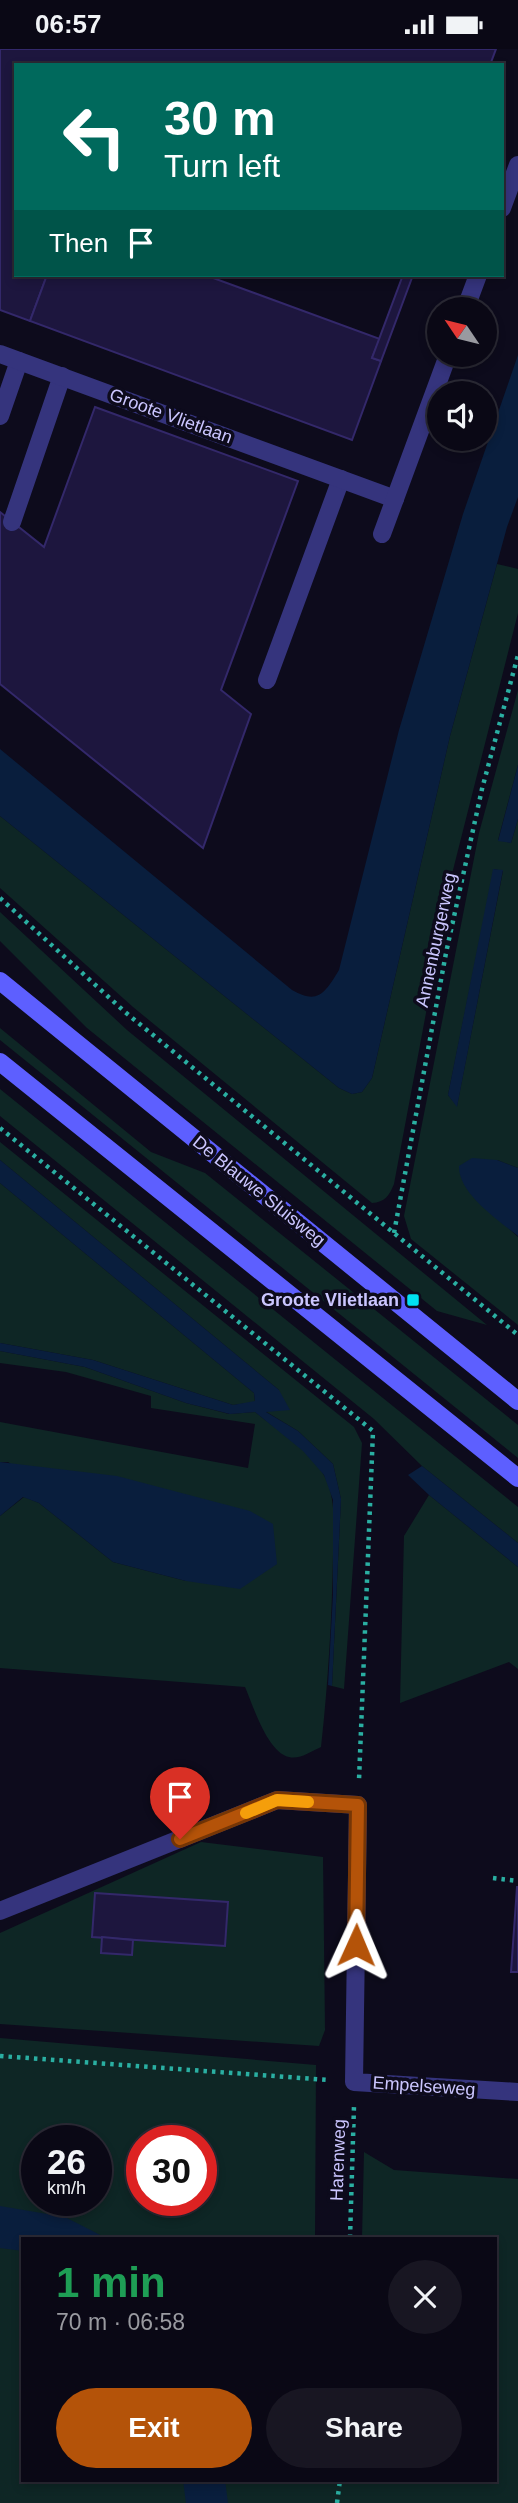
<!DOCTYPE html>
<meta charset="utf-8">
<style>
:root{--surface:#0a0815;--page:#181622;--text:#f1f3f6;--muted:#999aa0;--line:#2a2934;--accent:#b45309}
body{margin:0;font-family:Arial,sans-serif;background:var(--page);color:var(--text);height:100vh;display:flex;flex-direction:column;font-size:26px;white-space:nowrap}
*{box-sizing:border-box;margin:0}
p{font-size:23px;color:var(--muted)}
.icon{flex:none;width:38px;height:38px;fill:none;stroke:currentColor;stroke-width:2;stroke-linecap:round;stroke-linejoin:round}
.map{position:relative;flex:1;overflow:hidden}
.details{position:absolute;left:21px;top:2188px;width:476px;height:245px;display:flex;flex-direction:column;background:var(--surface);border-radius:0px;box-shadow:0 4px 10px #0003,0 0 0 2px var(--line)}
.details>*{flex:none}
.hud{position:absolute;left:14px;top:14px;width:490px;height:214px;border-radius:0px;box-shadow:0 4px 10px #0003,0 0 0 2px var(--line);background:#00695c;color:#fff;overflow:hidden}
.needle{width:46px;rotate:305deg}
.controls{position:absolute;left:427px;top:248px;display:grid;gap:14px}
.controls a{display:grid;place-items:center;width:70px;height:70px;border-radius:50%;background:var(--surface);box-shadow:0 4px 10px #0003,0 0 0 2px var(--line);font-size:35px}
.speed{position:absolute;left:21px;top:2076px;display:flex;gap:14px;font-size:35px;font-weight:700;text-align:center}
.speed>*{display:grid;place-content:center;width:91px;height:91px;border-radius:50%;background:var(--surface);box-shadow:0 4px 10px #0003,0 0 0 2px var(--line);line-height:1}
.speed small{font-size:18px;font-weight:400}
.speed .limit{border:10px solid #d22;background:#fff;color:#111}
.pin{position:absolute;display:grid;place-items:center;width:60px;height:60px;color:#fff;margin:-72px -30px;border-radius:50% 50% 50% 0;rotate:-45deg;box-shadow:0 0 7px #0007}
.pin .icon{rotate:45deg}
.me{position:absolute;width:77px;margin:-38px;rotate:1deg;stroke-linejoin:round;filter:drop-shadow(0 0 5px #0008)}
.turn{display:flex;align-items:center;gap:24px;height:147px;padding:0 35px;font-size:32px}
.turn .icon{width:91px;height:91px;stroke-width:2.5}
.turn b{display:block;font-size:49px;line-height:60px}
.then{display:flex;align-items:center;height:66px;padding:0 35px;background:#0003;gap:14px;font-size:26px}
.round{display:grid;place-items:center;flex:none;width:74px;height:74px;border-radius:37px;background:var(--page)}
.head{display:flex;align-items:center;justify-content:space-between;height:119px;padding:0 35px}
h1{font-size:42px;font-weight:700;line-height:52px;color:#1e9e55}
.cta{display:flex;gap:14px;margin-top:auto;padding:14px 35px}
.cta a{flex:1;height:80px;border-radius:42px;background:var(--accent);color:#fff;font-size:28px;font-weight:700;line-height:80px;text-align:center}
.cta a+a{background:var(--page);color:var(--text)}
.status{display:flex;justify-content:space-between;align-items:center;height:49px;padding:0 35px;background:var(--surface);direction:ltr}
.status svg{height:19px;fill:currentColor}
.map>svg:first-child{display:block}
.green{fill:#0e2625;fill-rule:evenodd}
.water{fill:#091e3d}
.building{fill:#1d163e;stroke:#33286a;stroke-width:2}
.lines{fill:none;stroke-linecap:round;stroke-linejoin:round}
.path{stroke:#2aafa2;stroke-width:4.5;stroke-dasharray:3.5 5;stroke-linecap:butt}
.service{stroke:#35347d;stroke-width:18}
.minor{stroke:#35347d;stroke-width:18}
.secondary{stroke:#5d5fff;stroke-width:18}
.route-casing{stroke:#753606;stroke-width:18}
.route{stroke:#b45309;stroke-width:12}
.slow{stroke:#f59e0b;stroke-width:12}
.poi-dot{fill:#00e1f1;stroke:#0d0b1c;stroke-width:2.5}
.labels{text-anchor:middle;stroke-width:7;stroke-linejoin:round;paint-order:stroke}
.street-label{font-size:18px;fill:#cbc6ff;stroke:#0d0b1c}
.poi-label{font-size:18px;font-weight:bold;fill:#cbc6ff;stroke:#0d0b1c;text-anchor:end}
</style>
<div class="status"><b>06:57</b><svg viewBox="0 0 49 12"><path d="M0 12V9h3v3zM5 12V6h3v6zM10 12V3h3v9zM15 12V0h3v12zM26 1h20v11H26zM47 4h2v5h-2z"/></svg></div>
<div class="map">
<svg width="518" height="2454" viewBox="0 0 518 2454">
<rect width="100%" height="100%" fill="#0d0b1c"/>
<!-- green -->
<g class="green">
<path d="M 497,515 L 518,520 L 518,564 L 452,825 L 394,1135 C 389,1147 385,1153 372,1154 L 133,958 L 0,839 L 0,767 L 339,1039 L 352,1045 L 362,1043 L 372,1029 L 450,687 Z"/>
<path d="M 518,641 L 518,716 L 498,791 L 511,794 L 518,770 L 518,1119 L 497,1111 L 505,1176 L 518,1188 L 518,1276 L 411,1190 L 404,1167 L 479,784 ZM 494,820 L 503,822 L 457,1057 L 448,1046 Z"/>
<path d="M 0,863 L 127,981 L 487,1276 L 437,1262 L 87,979 L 0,892 Z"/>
<path d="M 0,979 L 151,1103 L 205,1124 L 518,1376 L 518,1409 L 0,991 Z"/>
<path d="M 0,1040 L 518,1458 L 518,1494 L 422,1417 L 374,1370 L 0,1067 Z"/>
<path d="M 0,1093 L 354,1378 L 362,1394 L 344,1640 L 332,1637 L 341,1450 L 333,1415 L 298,1382 L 265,1362 L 279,1341 L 0,1111 Z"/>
<path d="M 0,1134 L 254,1344 L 255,1353 L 233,1356 L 93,1311 L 0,1294 Z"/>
<path d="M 0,1302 L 85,1318 L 186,1354 L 229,1365 L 255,1363 C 278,1382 311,1401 325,1428 C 337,1452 333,1480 333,1506 C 332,1570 328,1634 321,1698 C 312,1702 299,1711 289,1708 C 267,1703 253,1656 245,1638 L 0,1619 L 0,1467 L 24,1448 L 39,1454 L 113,1513 L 186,1532 L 8,1413 L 0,1413 L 0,1373 L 248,1419 L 255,1375 L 151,1359 L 151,1347 L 66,1323 L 0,1314 Z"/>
<path d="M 429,1446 L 518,1518 L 518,1620 L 509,1613 L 400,1654 L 404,1487 Z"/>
<path d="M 201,1793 L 323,1808 L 325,1981 L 319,1997 L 0,1975 L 0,1884 Z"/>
<path d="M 0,1989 L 316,2016 L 315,2189 L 23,2189 L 23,2431 L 346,2431 L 350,2433 L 350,2431 L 495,2431 L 495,2189 L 362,2189 L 364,2103 L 394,2121 L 518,2130 L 518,2454 L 0,2454 ZM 37,2091 L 96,2091 L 96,2151 L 37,2151 ZM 142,2091 L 201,2091 L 201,2151 L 142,2151 Z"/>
</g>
<!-- water -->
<g class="water">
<path d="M 518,306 L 518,448 L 507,478 L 450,687 L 372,1029 L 362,1043 L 352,1045 L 339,1039 L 0,767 L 0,700 L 292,941 C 318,956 325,944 339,921 L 399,681 L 463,465 Z"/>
<path d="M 518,716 L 518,770 L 511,794 L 498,792 Z"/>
<path d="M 493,820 L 503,821 L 457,1058 L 448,1046 Z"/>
<path d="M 472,1109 L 497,1111 L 518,1119 L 518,1187 C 498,1171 458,1144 459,1117 Z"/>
<path d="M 0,1111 L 279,1341 L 290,1361 L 266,1363 L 298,1382 L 333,1415 L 341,1450 L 332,1637 L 328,1636 L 333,1545 L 333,1451 L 324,1426 L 303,1402 L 255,1363 L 230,1365 L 186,1354 L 85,1318 L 0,1302 L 0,1294 L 93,1311 L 233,1356 L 255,1352 L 254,1344 L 0,1134 Z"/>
<path d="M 0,1413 L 117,1427 L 250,1462 L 273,1475 L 277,1515 L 240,1540 L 186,1532 L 113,1513 L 39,1454 L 23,1448 L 0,1467 Z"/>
<path d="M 422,1417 L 518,1494 L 518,1518 L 429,1446 L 408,1426 Z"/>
<path d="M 0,2157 L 65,2168 L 106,2189 L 23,2189 L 23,2202 L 0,2199 Z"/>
<path d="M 183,2431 L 225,2431 L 228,2454 L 186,2454 Z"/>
</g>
<!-- building -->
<g class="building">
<path d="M 0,0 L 496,0 L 490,16 L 16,16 L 16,226 L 47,226 L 30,272 L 0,261 Z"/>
<path d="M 47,226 L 205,226 L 380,290 L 372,309 L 381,312 L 352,391 L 30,272 Z"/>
<path d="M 403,226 L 413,226 L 381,312 L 372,309 Z"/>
<path d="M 95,358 L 298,432 L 221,641 L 251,665 L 203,799 L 0,635 L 0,463 L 44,498 Z"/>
<path d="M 517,1838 L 518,1838 L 518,1923 L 511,1923 Z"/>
<path d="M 95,1844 L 228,1853 L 225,1897 L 92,1888 Z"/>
<path d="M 102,1888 L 133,1891 L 132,1906 L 101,1904 Z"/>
</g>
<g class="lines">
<!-- path -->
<g class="path">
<path d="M 0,849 L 125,963 L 518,1286"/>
<path d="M 0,1079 L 373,1382 L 359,1731"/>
<path d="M 394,1184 L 446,904 L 482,740 L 518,606"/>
<path d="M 493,1829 L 518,1832"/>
<path d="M 0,2007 L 328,2031"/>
<path d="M 350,2189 L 354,2057"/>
<path d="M 337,2454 L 340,2431"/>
</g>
<!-- service -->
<g class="service">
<path d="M 0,367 L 19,312"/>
<path d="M 12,473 L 62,327"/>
<path d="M 267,631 L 341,430"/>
</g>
<!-- minor -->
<g class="minor">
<path d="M 502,159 L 518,116"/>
<path d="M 465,261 L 478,226"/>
<path d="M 0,305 L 395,450"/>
<path d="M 382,485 L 448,306"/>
<path d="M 0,1862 L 277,1751 L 358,1756 L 354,2033 L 518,2043"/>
</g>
<!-- secondary -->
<g class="secondary">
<path d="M 0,932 L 518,1352"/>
<path d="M 0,1013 L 518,1429"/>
</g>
</g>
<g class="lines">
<defs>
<path id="route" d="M 180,1790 L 277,1751 L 358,1756 L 356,1896"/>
</defs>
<!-- route casing -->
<use href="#route" class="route-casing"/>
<!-- route -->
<use href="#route" class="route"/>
<!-- slow -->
<path class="slow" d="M 246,1764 L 277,1751 L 308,1753"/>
</g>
<!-- markers -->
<rect class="poi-dot" x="406" y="1244" width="14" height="14" rx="3.5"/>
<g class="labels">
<!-- street labels -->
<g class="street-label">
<text transform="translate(171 367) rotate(20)" y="6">Groote Vlietlaan</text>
<text transform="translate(436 891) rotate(-78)" y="6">Annenburgerweg</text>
<text transform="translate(259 1142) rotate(39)" y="6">De Blauwe Sluisweg</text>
<text transform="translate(424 2037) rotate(4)" y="6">Empelseweg</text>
<text transform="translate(338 2111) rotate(-88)" y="6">Harenweg</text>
</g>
<!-- poi labels -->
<g class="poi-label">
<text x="399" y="1257">Groote Vlietlaan</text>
</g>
</g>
</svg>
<div class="controls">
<a><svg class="needle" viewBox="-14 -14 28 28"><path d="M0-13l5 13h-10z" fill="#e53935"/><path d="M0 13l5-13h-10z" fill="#999aa0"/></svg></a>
<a><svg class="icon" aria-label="sound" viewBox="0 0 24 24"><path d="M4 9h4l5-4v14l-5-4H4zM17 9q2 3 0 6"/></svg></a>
</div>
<div class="speed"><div>26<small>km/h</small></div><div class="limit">30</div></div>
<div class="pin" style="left:180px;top:1790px;background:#d93025"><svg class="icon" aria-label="arrive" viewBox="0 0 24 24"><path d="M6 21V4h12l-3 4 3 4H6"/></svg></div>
<svg class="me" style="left:356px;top:1896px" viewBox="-20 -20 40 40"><path d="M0-17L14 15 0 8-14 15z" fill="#b45309" stroke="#fff" stroke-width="4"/></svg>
<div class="hud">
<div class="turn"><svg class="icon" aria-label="left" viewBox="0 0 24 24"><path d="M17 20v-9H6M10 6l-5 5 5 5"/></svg><div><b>30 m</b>Turn left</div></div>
<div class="then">Then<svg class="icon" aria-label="arrive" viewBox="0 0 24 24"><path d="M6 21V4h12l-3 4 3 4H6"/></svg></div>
</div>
<section class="details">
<div class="head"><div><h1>1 min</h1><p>70 m · 06:58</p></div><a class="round"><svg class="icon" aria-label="close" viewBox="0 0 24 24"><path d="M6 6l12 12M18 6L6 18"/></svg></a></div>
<div class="cta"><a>Exit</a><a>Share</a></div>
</section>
</div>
